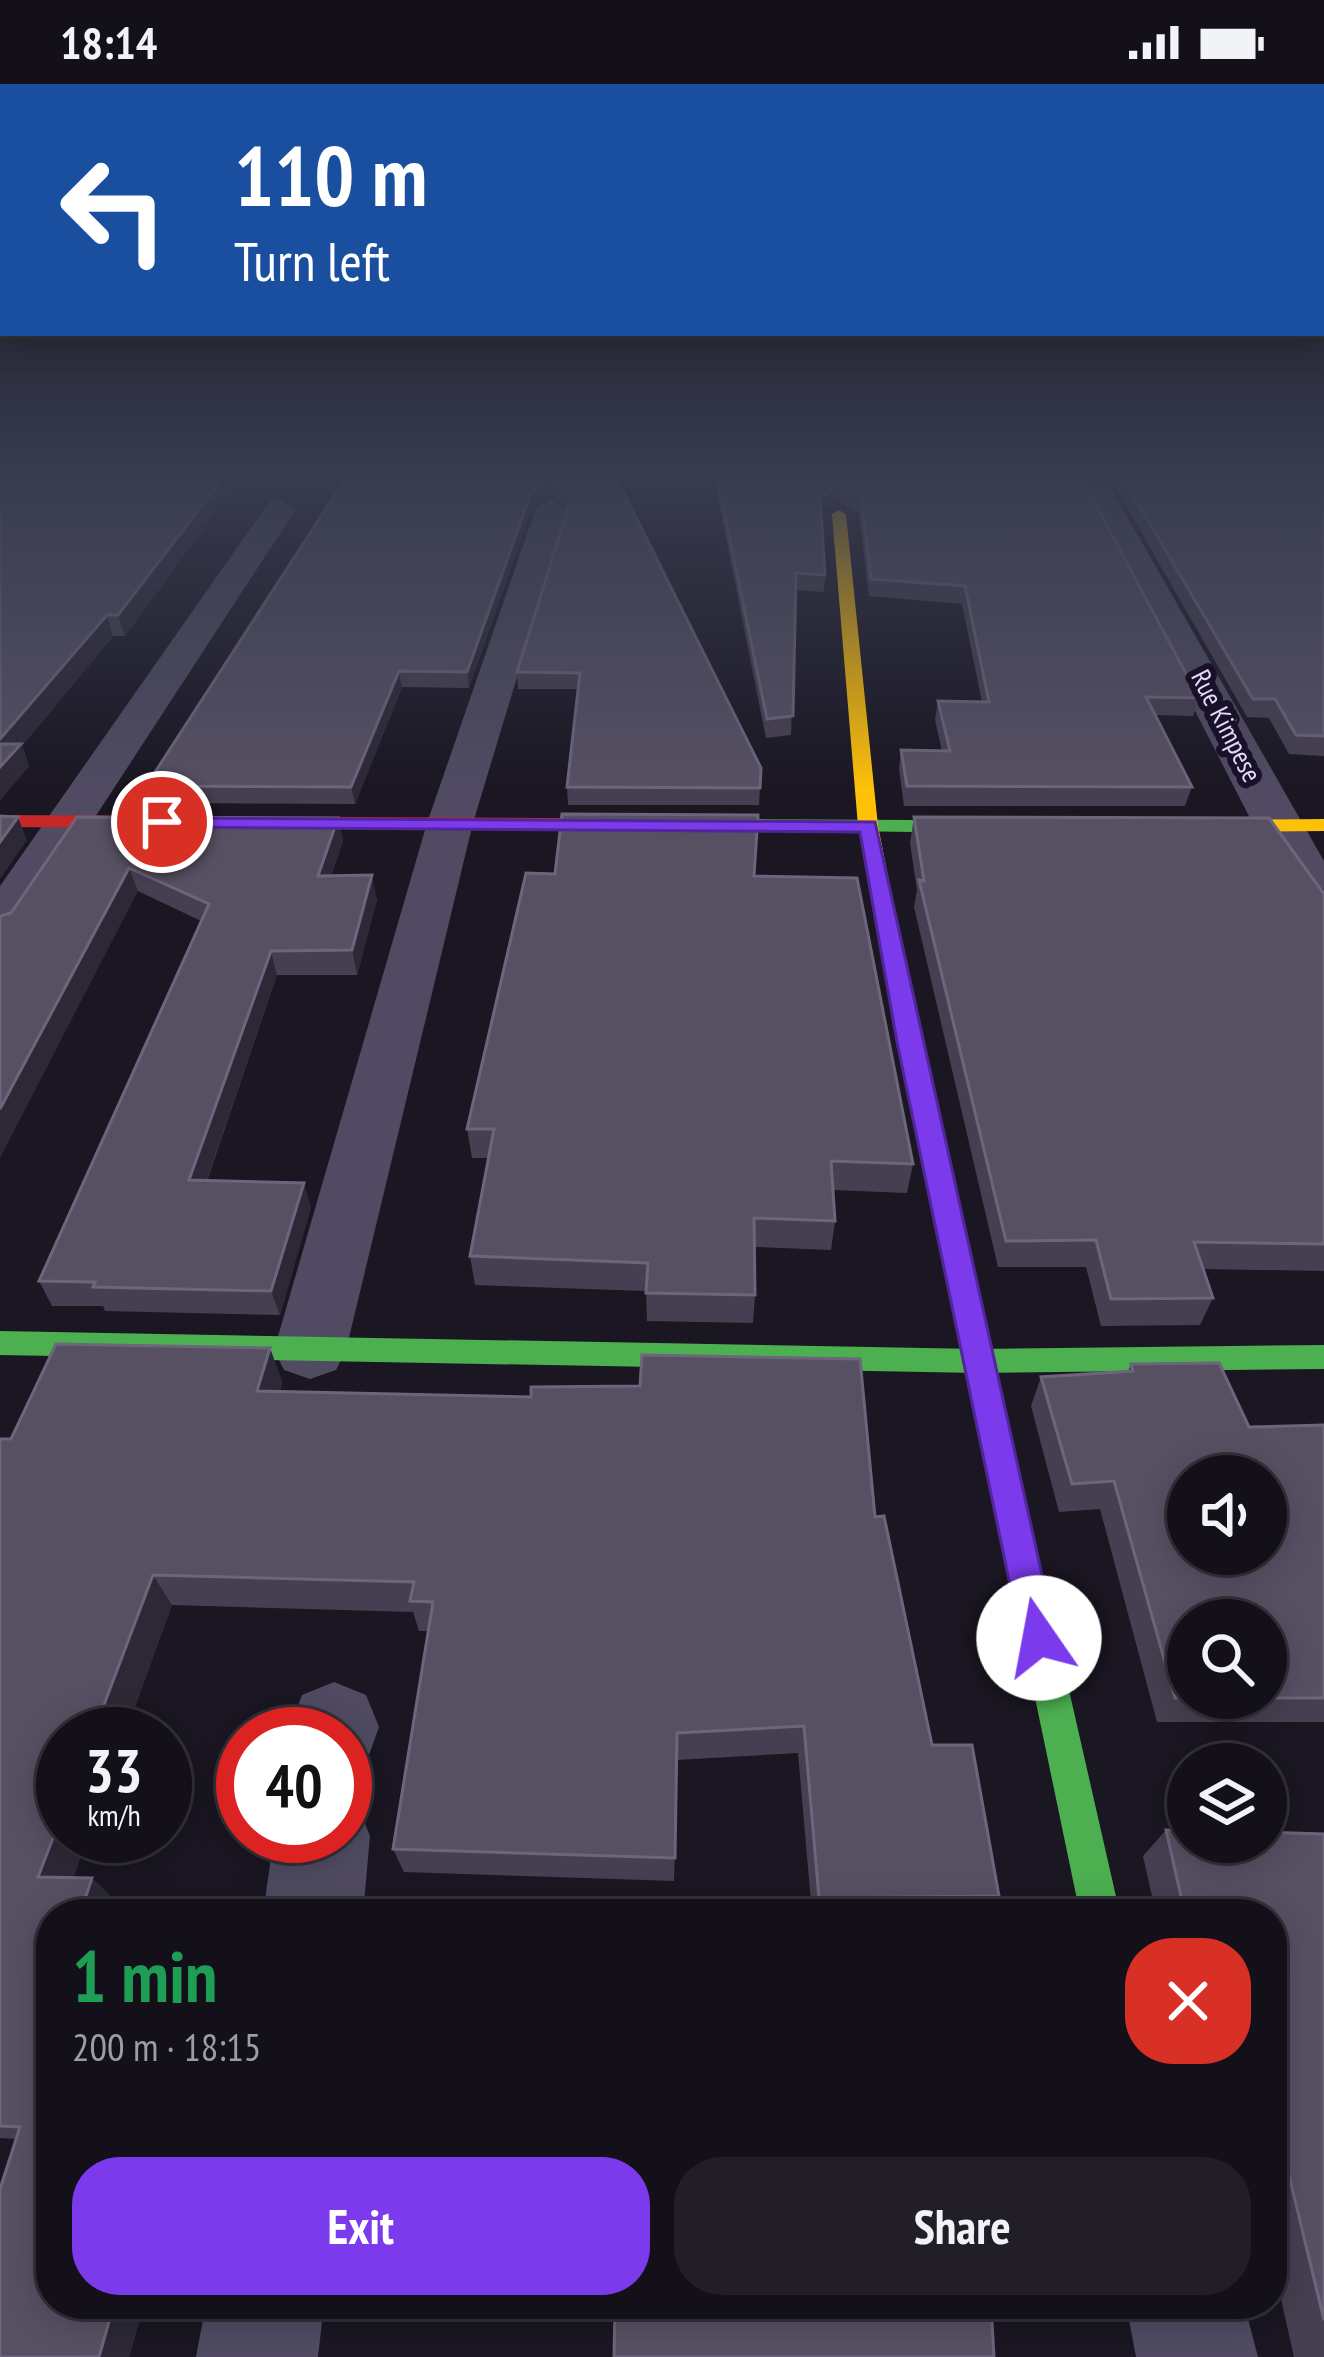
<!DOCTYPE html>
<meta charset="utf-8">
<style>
:root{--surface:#14101a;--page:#211e27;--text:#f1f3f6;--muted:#9d9da2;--line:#333039;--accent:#7c3aed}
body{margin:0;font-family:"PT Sans Narrow",sans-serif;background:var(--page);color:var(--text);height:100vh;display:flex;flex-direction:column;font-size:45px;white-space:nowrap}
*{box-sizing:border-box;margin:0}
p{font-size:39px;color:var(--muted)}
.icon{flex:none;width:66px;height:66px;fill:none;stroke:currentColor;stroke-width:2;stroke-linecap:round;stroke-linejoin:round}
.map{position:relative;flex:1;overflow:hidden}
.drawer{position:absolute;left:36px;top:1815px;width:1251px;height:420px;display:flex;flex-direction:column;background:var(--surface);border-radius:48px;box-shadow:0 6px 30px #0003,0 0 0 3px var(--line)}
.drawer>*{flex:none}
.hud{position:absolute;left:0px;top:0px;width:1326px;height:252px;box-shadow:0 6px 30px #0003,0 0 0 3px var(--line);background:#1a4fa0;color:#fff;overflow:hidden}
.buttons{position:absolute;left:1167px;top:1371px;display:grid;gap:24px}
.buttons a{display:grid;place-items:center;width:120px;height:120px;border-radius:50%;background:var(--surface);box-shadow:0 6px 30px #0003,0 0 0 3px var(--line);font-size:60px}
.speed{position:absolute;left:36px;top:1623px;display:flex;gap:24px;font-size:60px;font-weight:700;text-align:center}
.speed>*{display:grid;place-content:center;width:156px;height:156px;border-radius:50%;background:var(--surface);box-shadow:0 6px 30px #0003,0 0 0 3px var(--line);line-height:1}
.speed small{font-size:30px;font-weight:400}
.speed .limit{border:18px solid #d22;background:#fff;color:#111}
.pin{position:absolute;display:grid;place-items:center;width:102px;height:102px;color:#fff;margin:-51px;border:6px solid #fff;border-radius:50%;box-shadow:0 3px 12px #0007}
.me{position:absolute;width:132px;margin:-66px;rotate:348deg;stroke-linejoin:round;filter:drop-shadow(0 0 9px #0008)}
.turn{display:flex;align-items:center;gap:42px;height:252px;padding:0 36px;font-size:54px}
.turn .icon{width:156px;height:156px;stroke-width:2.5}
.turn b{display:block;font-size:84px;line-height:102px}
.round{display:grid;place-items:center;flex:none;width:126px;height:126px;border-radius:48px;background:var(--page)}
.headline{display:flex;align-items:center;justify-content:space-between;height:204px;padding:0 36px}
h1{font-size:72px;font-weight:800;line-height:90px;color:#1e9e55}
.primary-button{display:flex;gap:24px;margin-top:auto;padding:24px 36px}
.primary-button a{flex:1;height:138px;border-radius:48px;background:var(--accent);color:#fff;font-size:48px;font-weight:800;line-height:138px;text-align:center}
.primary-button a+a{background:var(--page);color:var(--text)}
.status{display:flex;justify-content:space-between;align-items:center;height:84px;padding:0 60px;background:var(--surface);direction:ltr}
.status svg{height:33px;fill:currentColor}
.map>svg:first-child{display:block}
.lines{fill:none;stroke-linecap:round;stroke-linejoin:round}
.street{fill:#504b62;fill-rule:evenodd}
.fast{fill:#4caf50;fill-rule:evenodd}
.slow{fill:#ffc107;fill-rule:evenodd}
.jam{fill:#c62828;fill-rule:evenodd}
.wall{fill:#463f51}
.shaded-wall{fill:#2d2836}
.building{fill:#575063;stroke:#6d657c;stroke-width:3;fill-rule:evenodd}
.route{fill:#7c3aed;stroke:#51269a;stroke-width:3}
.labels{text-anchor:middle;stroke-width:12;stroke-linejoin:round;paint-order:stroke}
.far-street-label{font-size:27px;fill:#e4d8fd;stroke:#191127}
</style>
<div class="status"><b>18:14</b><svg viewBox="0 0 49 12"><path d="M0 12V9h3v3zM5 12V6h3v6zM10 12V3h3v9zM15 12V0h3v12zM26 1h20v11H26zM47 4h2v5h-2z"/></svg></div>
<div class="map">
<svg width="1324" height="2273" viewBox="0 0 1324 2273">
<rect width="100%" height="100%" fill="#1a1622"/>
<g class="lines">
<!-- street -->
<g class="street">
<path d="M 1097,397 L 1112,406 L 1324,777 L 1324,829 L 1306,825 L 1254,742 L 1082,406 Z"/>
<path d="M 552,415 L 568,424 L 473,739 L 346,1266 L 336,1286 L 310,1295 L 284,1286 L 274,1266 L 427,739 L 536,424 Z"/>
<path d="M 280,416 L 296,425 L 26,839 L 18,850 L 0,854 L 0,802 L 269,418 Z"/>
<path d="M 334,1598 L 366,1611 L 379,1643 L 365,1682 L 345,1690 L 345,1650 L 288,1650 L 302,1611 Z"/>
<path d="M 345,1714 L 356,1718 L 370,1752 L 363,1830 L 263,1830 L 274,1752 L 345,1752 Z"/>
<path d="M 206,2220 L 324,2220 L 318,2273 L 196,2273 Z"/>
<path d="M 1126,2220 L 1244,2220 L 1258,2273 L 1136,2273 Z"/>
</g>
<!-- fast -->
<g class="fast">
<path d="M 722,735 L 912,736 L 922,742 L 912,748 L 715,745 L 715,737 Z"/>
<path d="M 0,1247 L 978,1265 L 1324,1261 L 1324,1285 L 978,1289 L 0,1271 Z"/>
<path d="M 1012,1411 L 1024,1416 L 1028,1426 L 1120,1830 L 1080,1830 L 996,1426 L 1000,1416 Z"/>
</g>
<!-- slow -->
<g class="slow">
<path d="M 839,426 L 846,430 L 878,742 L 921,958 L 1028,1426 L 1024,1436 L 1012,1441 L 1000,1436 L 996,1426 L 897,958 L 858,742 L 832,430 Z"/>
<path d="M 1324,735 L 1324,747 L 1184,748 L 1174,742 L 1184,736 Z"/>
</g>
<!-- jam -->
<path class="jam" d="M 0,731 L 722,735 L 732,741 L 722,747 L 0,743 Z"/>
</g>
<!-- wall -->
<g class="wall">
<path d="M 0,389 L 244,389 L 125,552 L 113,552 L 22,662 L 29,682 L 0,716 Z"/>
<path d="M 349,389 L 614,389 L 761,684 L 759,721 L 568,721 L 567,703 L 578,605 L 518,605 L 517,588 L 568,423 L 550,411 L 532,423 L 469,604 L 402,603 L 355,720 L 152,719 L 146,702 Z"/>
<path d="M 713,389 L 1324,389 L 1324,672 L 1289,670 L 1269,634 L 1247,633 L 1116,404 L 1095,393 L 1086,401 L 1199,614 L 1193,632 L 1155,631 L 1192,703 L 1185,722 L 904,722 L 899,685 L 901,666 L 942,667 L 935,636 L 938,617 L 982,618 L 962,520 L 869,512 L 859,429 L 837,416 L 821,428 L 825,491 L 824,508 L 795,506 L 791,651 L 766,654 Z"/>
<path d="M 77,733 L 338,734 L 343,757 L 331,792 L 377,815 L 357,891 L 277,891 L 207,1097 L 311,1123 L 280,1231 L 105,1227 L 103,1222 L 52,1222 L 39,1197 L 201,837 L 138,807 L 11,829 Z"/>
<path d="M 914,733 L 1324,810 L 1324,1187 L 1203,1185 L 1213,1214 L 1200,1241 L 1101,1242 L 1086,1183 L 998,1183 L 914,823 L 917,806 L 910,759 Z"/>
<path d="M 555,790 L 754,792 L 913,1080 L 907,1109 L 833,1106 L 835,1137 L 831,1166 L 755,1163 L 755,1211 L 753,1239 L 647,1237 L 646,1207 L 475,1201 L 470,1172 L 489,1074 L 472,1074 L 467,1045 Z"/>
<path d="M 270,1264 L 282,1298 L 280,1307 L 875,1433 L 932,1661 L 999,1812 L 987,1830 L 812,1830 L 798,1669 L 677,1676 L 674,1797 L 404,1788 L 393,1765 L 428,1547 L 419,1547 L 413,1528 L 172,1521 L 125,1650 L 63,1650 L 63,1752 L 88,1752 L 73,1794 L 116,1817 L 51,1830 L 51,2220 L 144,2220 L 129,2273 L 0,2273 L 16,2055 L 0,2054 L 0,1355 L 11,1355 Z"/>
<path d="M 1131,1280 L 1249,1343 L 1324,1341 L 1324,1638 L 1157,1638 L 1100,1425 L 1059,1428 L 1031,1322 L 1041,1293 L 1128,1287 Z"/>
<path d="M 1166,1746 L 1324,1750 L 1324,2273 L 1294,2273 L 1272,2175 L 1272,1830 L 1156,1830 L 1143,1772 Z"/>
</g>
<!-- shaded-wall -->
<g class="shaded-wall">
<path d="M 227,389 L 244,389 L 125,552 L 118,531 Z"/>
<path d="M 1086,389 L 1096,389 L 1095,393 L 1078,408 L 1081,393 Z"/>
<path d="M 549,397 L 550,411 L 532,423 L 469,604 L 467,588 L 531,409 Z"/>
<path d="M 838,401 L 837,416 L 819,430 L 820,414 Z"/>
<path d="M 107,531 L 113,552 L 22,662 L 29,682 L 0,716 L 0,655 Z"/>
<path d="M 399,587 L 402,603 L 355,720 L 351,703 Z"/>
<path d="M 18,733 L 27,756 L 0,795 L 0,758 Z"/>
<path d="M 338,734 L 343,757 L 324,815 L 318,792 Z"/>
<path d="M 129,784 L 138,807 L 0,1074 L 0,1025 Z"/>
<path d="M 372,791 L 377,815 L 357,891 L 352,866 Z"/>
<path d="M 271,867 L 277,891 L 198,1121 L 189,1096 Z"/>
<path d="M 304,1099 L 311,1123 L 280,1231 L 271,1207 Z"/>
<path d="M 270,1264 L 282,1298 L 270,1340 L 257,1307 Z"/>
<path d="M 153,1491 L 172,1521 L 125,1650 L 93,1650 Z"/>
<path d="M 63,1728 L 63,1752 L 88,1752 L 65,1815 L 38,1793 Z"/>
<path d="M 92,1794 L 116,1817 L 112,1830 L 80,1830 Z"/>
<path d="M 51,1924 L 51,1981 L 36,1973 Z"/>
<path d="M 114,2220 L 144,2220 L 129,2273 L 99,2273 Z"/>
</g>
<!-- building -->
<g class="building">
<path d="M 0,389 L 227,389 L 118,531 L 107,531 L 0,655 Z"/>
<path d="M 349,389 L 614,389 L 761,684 L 760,704 L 567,703 L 580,589 L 517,588 L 572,411 L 549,397 L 531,409 L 467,588 L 399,587 L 351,703 L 146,702 Z"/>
<path d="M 716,389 L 1086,389 L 1081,393 L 1199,614 L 1146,613 L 1192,703 L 907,702 L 901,666 L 950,667 L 938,617 L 989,618 L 965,502 L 871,495 L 861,414 L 838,401 L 820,414 L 825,491 L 796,489 L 793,632 L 767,635 Z"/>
<path d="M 1120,389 L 1324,389 L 1324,652 L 1296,651 L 1275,615 L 1253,615 Z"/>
<path d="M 0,660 L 21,660 L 0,683 Z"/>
<path d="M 562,730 L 758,731 L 754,792 L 857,794 L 913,1080 L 831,1077 L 835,1137 L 754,1134 L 755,1211 L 646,1209 L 648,1179 L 470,1172 L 494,1045 L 467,1045 L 526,789 L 555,790 Z"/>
<path d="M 0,732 L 18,733 L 0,758 Z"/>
<path d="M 77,733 L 338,734 L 318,792 L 372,791 L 352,866 L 271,867 L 189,1096 L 304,1099 L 271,1207 L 93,1203 L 95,1198 L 39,1197 L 209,820 L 129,784 L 0,1025 L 0,832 L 11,829 Z"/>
<path d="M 914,733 L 1269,734 L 1324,810 L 1324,1160 L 1194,1158 L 1213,1214 L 1111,1215 L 1096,1156 L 1006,1157 L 919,796 L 924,797 Z"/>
<path d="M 56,1260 L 270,1264 L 257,1307 L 531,1313 L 531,1303 L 640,1302 L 642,1271 L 860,1275 L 875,1433 L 884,1432 L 932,1661 L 972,1661 L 999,1812 L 819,1814 L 804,1642 L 677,1649 L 675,1774 L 393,1765 L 433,1518 L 410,1517 L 414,1498 L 153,1491 L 93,1650 L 63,1650 L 63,1728 L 38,1793 L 92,1794 L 80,1830 L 51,1830 L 51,1924 L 36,1973 L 51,1973 L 51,2220 L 114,2220 L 99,2273 L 0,2273 L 0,2105 L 20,2043 L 0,2042 L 0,1355 L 11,1355 Z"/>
<path d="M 1219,1279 L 1249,1343 L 1324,1341 L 1324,1614 L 1266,1614 L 1266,1536 L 1188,1536 L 1188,1614 L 1175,1614 L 1114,1397 L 1072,1400 L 1041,1293 L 1133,1287 L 1131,1280 ZM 1188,1392 L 1266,1392 L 1266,1470 L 1188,1470 Z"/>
<path d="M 1166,1746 L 1188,1746 L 1188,1758 L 1266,1758 L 1266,1748 L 1324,1750 L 1324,2236 L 1272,2021 L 1272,1830 L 1185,1830 Z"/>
<path d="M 615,2220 L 991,2220 L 994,2273 L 614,2273 Z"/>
</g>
<!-- sky -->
<linearGradient id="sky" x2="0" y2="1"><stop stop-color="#0e0c13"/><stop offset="0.55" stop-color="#383c4f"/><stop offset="1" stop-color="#383c4f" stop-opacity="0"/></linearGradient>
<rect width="1324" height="707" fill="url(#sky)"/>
<!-- route -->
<path class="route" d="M 155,734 L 875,738 L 1056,1554 L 1051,1566 L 1039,1571 L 1026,1566 L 1021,1554 L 897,958 L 860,748 L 162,743 L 155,742 Z"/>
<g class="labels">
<!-- far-street labels -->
<g class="far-street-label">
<text transform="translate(1226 642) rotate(63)" y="9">Rue Kimpese</text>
</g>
</g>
</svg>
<div class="buttons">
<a><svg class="icon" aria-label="sound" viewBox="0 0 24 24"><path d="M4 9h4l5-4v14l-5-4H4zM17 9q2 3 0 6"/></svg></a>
<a><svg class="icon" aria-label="search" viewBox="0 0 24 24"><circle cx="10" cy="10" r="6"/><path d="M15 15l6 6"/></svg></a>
<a><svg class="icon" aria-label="layers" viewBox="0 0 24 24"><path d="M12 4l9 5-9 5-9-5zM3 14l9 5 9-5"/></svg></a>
</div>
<div class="speed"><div>33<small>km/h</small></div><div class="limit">40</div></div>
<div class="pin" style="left:162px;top:738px;background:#d93025"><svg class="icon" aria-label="arrive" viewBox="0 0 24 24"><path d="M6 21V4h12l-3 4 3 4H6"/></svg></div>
<svg class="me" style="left:1039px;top:1554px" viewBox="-20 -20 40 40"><circle r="19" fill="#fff"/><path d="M0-13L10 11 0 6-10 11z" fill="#7c3aed"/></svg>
<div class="hud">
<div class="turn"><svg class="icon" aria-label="left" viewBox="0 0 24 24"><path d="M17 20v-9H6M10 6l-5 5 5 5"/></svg><div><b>110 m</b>Turn left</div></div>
</div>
<section class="drawer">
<div class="headline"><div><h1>1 min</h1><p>200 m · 18:15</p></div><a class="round" style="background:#d93025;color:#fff"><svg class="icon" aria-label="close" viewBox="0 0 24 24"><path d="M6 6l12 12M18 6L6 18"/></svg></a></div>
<div class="primary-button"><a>Exit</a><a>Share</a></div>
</section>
</div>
